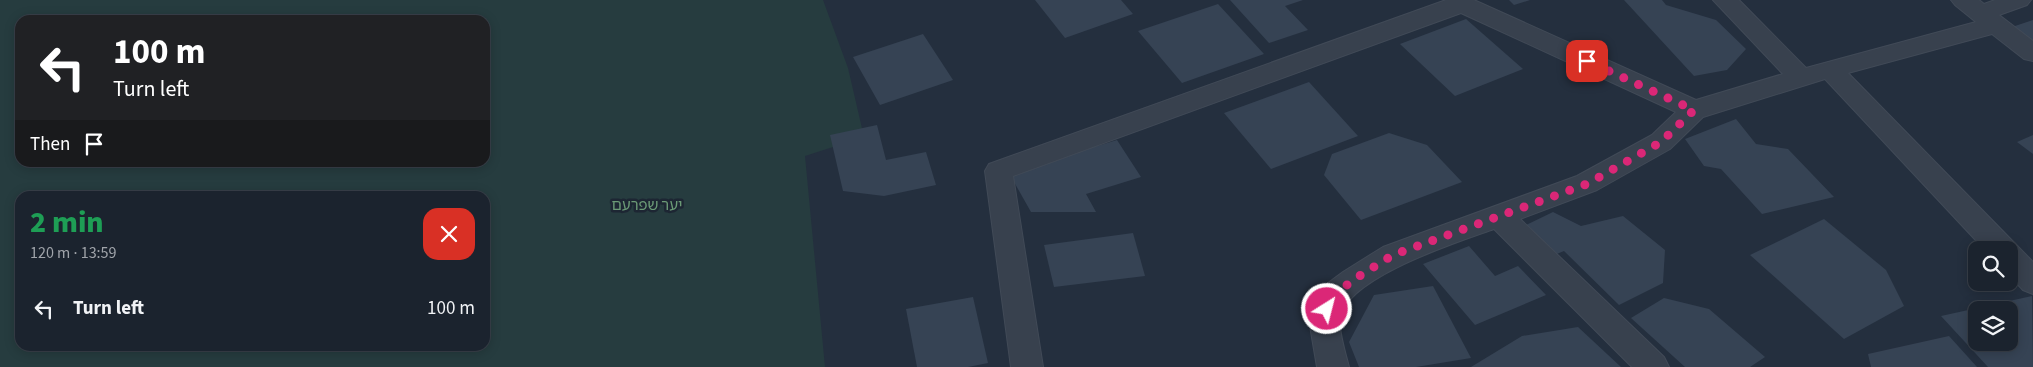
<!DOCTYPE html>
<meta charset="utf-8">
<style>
:root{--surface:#1b232e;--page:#282f3a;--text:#f1f3f6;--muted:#a0a4aa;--line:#39404a}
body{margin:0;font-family:"Source Sans 3","Noto Sans Hebrew",sans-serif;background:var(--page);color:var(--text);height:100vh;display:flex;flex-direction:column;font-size:19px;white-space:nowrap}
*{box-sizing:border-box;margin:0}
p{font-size:16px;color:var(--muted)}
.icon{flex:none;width:28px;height:28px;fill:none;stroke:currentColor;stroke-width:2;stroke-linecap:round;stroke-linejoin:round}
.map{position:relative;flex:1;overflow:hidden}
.side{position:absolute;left:15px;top:191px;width:475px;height:160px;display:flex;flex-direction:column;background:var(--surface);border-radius:15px;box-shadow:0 2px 12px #0003,0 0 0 1px var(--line)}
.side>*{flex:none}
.hud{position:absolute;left:15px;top:15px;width:475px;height:152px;border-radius:15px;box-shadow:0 2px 12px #0003,0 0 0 1px var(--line);background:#202124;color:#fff;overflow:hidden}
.fabs{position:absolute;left:1968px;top:241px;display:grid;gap:10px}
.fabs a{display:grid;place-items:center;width:50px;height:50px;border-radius:10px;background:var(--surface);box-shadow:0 2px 12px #0003,0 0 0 1px var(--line);font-size:25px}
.pin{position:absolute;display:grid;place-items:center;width:42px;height:42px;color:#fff;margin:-21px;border-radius:10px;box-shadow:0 2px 8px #0006}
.me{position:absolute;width:55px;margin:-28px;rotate:36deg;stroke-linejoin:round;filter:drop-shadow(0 0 4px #0008)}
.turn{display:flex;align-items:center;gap:18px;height:105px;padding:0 15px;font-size:22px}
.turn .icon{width:65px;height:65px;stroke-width:2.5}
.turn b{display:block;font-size:35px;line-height:42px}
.then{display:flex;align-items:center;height:48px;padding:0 15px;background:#0003;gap:10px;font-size:19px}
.round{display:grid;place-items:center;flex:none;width:52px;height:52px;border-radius:15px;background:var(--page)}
.summary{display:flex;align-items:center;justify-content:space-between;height:85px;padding:0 15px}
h1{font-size:30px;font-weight:800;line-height:38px;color:#1e9e55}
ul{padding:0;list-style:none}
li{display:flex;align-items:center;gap:15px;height:65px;padding:0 15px}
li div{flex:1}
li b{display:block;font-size:19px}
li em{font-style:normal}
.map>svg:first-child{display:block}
.green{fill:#263c3f;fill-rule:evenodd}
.building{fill:#364354;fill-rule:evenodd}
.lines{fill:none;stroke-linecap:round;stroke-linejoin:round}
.street-casing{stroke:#414a57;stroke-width:2}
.street{fill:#38414e;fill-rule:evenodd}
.route{stroke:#db2777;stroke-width:9;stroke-dasharray:0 16.2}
.labels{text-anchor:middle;stroke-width:5;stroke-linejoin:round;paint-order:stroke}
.park-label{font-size:15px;fill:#6b9a76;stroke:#1d2633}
</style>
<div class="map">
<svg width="2033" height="367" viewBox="0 0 2033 367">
<rect width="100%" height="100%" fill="#242f3e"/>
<!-- green -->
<path class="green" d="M 0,0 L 823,0 L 848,68 L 864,137 L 805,156 L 825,367 L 0,367 ZM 20,20 L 485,20 L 485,162 L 20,162 ZM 20,196 L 485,196 L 485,346 L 20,346 Z"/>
<!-- building -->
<g class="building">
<path d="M 1035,0 L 1121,0 L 1133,14 L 1065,38 Z"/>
<path d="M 1230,0 L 1303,0 L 1285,6 L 1308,30 L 1269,43 Z"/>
<path d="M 1509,0 L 1530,0 L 1514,5 Z"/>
<path d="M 1624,0 L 1662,0 L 1666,5 L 1716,20 L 1746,49 L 1727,70 L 1694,76 Z"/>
<path d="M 1218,4 L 1264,54 L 1182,83 L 1138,31 Z"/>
<path d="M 1466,19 L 1523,69 L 1455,96 L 1400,44 Z"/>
<path d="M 2033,20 L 2033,42 L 2012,27 Z"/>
<path d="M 923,34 L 953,80 L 880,105 L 853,57 Z"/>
<path d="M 1309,82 L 1358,136 L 1271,169 L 1224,113 Z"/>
<path d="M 1736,119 L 1756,144 L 1788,149 L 1834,197 L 1762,214 L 1721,169 L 1704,166 L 1685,139 Z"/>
<path d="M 877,125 L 886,160 L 926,152 L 936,185 L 884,196 L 843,191 L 830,135 Z"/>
<path d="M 1389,133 L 1427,145 L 1462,182 L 1361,220 L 1324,175 L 1332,154 Z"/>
<path d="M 2033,135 L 2033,154 L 2017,142 Z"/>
<path d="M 1117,140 L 1141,177 L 1086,194 L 1096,212 L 1031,212 L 1009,173 Z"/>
<path d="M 1553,212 L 1581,226 L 1623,216 L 1665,250 L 1663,283 L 1619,305 L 1564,251 L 1552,256 L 1522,227 Z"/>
<path d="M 1824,219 L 1886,270 L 1904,306 L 1844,339 L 1750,255 Z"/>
<path d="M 1133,233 L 1145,276 L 1054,287 L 1044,245 Z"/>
<path d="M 1469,246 L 1495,276 L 1518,266 L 1546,295 L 1475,325 L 1423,264 Z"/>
<path d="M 1433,286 L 1471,358 L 1416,367 L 1359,367 L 1349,342 L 1374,295 Z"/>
<path d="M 2032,296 L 2033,367 L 1988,367 L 1941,316 ZM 1976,310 L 2009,310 L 2009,342 L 1976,342 Z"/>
<path d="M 973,297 L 988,363 L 968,367 L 917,367 L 906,309 Z"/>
<path d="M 1664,298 L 1709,309 L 1765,357 L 1750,367 L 1685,367 L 1631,318 Z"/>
<path d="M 1578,327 L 1621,367 L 1471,367 L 1522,336 Z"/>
<path d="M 1949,336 L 1977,367 L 1871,367 L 1868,354 Z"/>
</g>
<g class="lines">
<defs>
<path id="street" d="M 1446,0 L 1474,0 L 1696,100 L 1783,74 L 1713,0 L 1739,0 L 1806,68 L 1976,22 L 1955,5 L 1951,0 L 1979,0 L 1984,4 L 1995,0 L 2031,0 L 2027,5 L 1999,15 L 2033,41 L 2033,61 L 2024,59 L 1992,34 L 1848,73 L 2033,262 L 2033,294 L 2023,290 L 2009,275 L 2009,250 L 1985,250 L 1825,79 L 1703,117 L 1670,149 L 1597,190 L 1520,219 L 1664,357 L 1669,367 L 1632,367 L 1494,229 C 1458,242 1347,277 1340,318 C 1338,330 1346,355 1349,367 L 1317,367 L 1309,320 L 1320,289 L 1343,272 L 1383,247 L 1577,176 L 1652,135 L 1676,112 L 1461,13 L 1013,176 L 1043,367 L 1011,367 L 985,171 L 989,164 Z"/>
</defs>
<!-- street casing -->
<use href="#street" class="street-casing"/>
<!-- street -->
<use href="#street" class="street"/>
</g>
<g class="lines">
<!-- route -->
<path class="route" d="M 1327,309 L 1331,298 L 1353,280 L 1393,255 L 1587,184 L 1661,142 L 1694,110 L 1587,61"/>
</g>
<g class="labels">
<!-- park labels -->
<g class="park-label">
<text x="647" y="210">יער שפרעם</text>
</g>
</g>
</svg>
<div class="fabs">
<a><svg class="icon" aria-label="search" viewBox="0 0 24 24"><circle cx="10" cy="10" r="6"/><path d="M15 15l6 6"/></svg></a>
<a><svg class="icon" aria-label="layers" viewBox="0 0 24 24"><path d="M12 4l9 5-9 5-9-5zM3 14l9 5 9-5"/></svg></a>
</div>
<div class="pin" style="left:1587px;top:61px;background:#d93025"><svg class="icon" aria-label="arrive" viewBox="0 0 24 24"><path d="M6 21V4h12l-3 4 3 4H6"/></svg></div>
<svg class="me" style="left:1327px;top:309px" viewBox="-20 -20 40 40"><circle r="17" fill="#db2777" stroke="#fff" stroke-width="3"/><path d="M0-11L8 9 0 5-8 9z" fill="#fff"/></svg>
<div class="hud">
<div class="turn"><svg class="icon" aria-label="left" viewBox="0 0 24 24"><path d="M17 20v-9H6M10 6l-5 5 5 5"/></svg><div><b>100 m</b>Turn left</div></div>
<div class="then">Then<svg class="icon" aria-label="arrive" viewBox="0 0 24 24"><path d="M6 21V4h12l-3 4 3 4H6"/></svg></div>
</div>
<section class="side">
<div class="summary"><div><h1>2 min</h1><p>120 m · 13:59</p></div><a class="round" style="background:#d93025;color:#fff"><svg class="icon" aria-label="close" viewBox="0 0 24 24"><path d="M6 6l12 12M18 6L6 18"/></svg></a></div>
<ul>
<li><svg class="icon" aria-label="left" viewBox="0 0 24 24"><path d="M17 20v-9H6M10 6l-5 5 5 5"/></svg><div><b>Turn left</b></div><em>100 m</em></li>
</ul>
</section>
</div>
